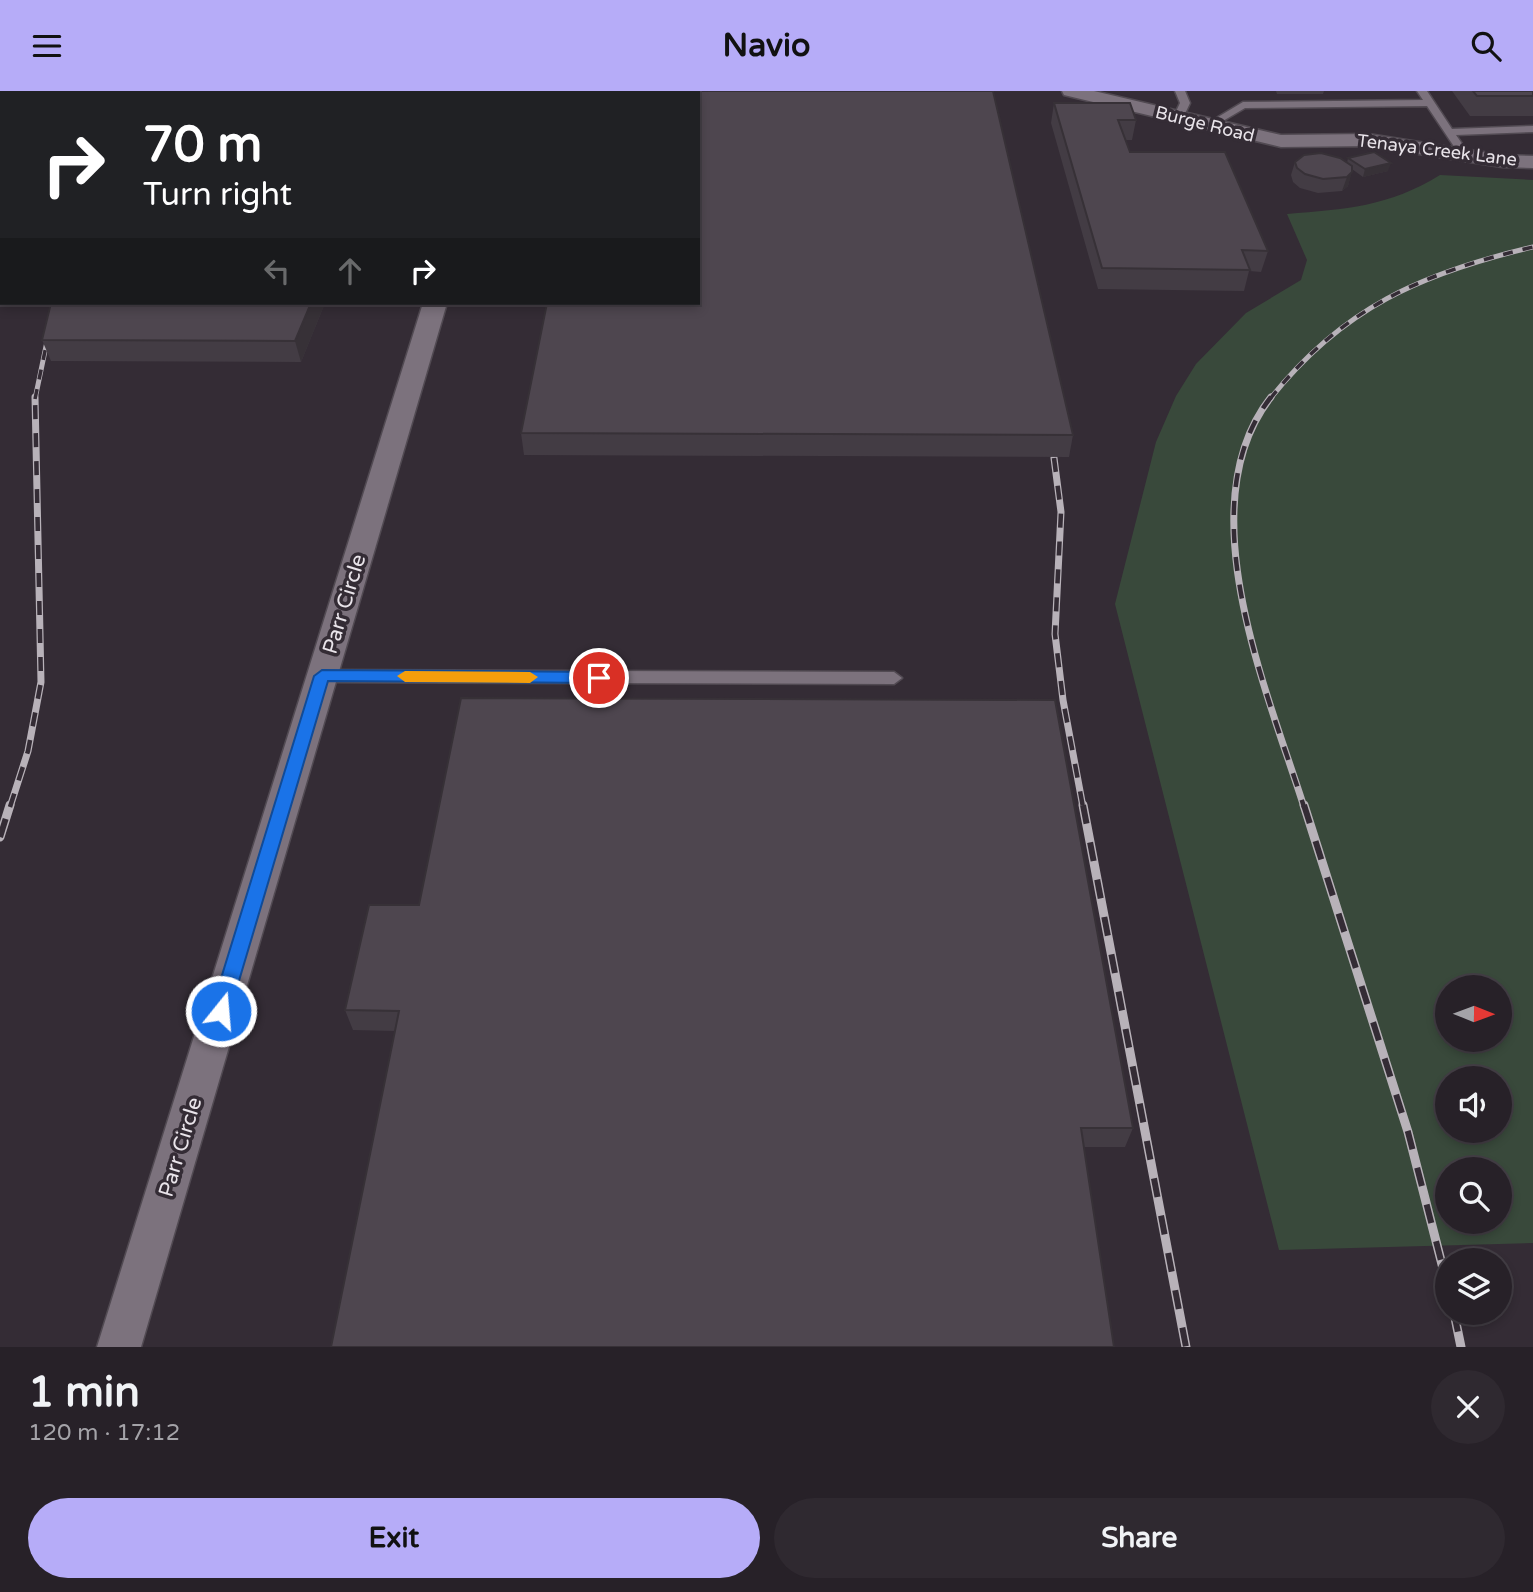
<!DOCTYPE html>
<meta charset="utf-8">
<style>
:root{--surface:#272128;--page:#2f2930;--text:#f1f3f6;--muted:#a4a3a8;--line:#433e45;--accent:#b6acf8}
body{margin:0;font-family:"Varela Round",sans-serif;background:var(--page);color:var(--text);height:100vh;display:flex;flex-direction:column;font-size:26px;white-space:nowrap}
*{box-sizing:border-box;margin:0}
p{font-size:23px;color:var(--muted)}
.icon{flex:none;width:38px;height:38px;fill:none;stroke:currentColor;stroke-width:2;stroke-linecap:round;stroke-linejoin:round}
.map{position:relative;height:1256px;overflow:hidden}
.details{display:flex;flex-direction:column;background:var(--surface);flex:1}
.details>*{flex:none}
.hud{position:absolute;left:0px;top:0px;width:700px;height:214px;box-shadow:0 4px 10px #0003,0 0 0 2px var(--line);background:#202124;color:#fff;overflow:hidden}
.needle{width:46px;rotate:91deg}
.controls{position:absolute;left:1435px;top:884px;display:grid;gap:14px}
.controls a{display:grid;place-items:center;width:77px;height:77px;border-radius:50%;background:var(--surface);box-shadow:0 4px 10px #0003,0 0 0 2px var(--line);font-size:35px}
.pin{position:absolute;display:grid;place-items:center;width:60px;height:60px;color:#fff;margin:-30px;border:4px solid #fff;border-radius:50%;box-shadow:0 2px 7px #0007}
.me{position:absolute;width:77px;margin:-38px;rotate:17deg;stroke-linejoin:round;filter:drop-shadow(0 0 5px #0008)}
.turn{display:flex;align-items:center;gap:24px;height:147px;padding:0 28px;font-size:32px}
.turn .icon{width:91px;height:91px;stroke-width:2.5}
.turn b{display:block;font-size:49px;line-height:60px}
.lanes{display:flex;align-items:center;height:66px;padding:0 28px;background:#0003;justify-content:center;gap:35px;direction:ltr}
.lanes .off{opacity:.35}
.round{display:grid;place-items:center;flex:none;width:74px;height:74px;border-radius:37px;background:var(--page)}
.headline{display:flex;align-items:center;justify-content:space-between;height:119px;padding:0 28px}
h1{font-size:42px;font-weight:700;line-height:52px}
.action{display:flex;gap:14px;margin-top:auto;padding:14px 28px}
.action a{flex:1;height:80px;border-radius:42px;background:var(--accent);color:#111;font-size:28px;font-weight:700;line-height:80px;text-align:center}
.action a+a{background:var(--page);color:var(--text)}
header{display:flex;justify-content:space-between;align-items:center;height:91px;padding:0 28px;background:var(--accent);color:#111;font-size:32px;font-weight:700}
.map>svg:first-child{display:block}
.green{fill:#39493b;fill-rule:evenodd}
.lines{fill:none;stroke-linecap:round;stroke-linejoin:round}
.service-casing{stroke:#514a52;stroke-width:3}
.minor-casing{stroke:#514a52;stroke-width:3}
.service{fill:#7c727d;fill-rule:evenodd}
.minor{fill:#7c727d;fill-rule:evenodd}
.rail-far2-casing{stroke:#b8b2b9;stroke-width:5}
.rail-far1-casing{stroke:#b8b2b9;stroke-width:7}
.rail-casing{stroke:#b8b2b9;stroke-width:9}
.rail-far2{stroke:#342c35;stroke-width:3.5;stroke-dasharray:10;stroke-linecap:butt}
.rail-far1{stroke:#342c35;stroke-width:4.5;stroke-dasharray:14;stroke-linecap:butt}
.rail{stroke:#342c35;stroke-width:6;stroke-dasharray:19;stroke-linecap:butt}
.wall{fill:#433c44}
.shaded-wall{fill:#373137}
.building{fill:#4e464f;stroke:#373137;stroke-width:2}
.route{fill:#1a73e8;stroke:#114b97;stroke-width:2}
.slow{fill:#f59e0b}
.labels{text-anchor:middle;stroke-width:7;stroke-linejoin:round;paint-order:stroke}
.far-street-label{font-size:18px;fill:#e9e4ea;stroke:#342c35}
.street-label{font-size:21px;fill:#e9e4ea;stroke:#342c35}
</style>
<header><svg class="icon" aria-label="menu" viewBox="0 0 24 24"><path d="M4 6h16M4 12h16M4 18h16"/></svg>Navio<svg class="icon" aria-label="search" viewBox="0 0 24 24"><circle cx="10" cy="10" r="6"/><path d="M15 15l6 6"/></svg></header>
<div class="map">
<svg width="1533" height="1256" viewBox="0 0 1533 1256">
<rect width="100%" height="100%" fill="#342c35"/>
<!-- green -->
<path class="green" d="M 1440,84 L 1533,89 L 1533,1152 L 1279,1159 L 1115,513 L 1156,351 L 1176,305 L 1196,273 L 1246,222 L 1301,189 L 1307,169 L 1287,123 C 1346,118 1388,116 1440,84 ZM 1448,896 L 1500,896 L 1500,948 L 1447,948 ZM 1447,987 L 1500,987 L 1500,1040 L 1447,1040 ZM 1447,1078 L 1500,1078 L 1500,1130 L 1447,1130 Z"/>
<g class="lines">
<defs>
<g id="service">
<path d="M 1175,0 L 1185,0 L 1190,12 L 1183,27 L 1178,30 L 1173,27 L 1180,12 Z"/>
<path d="M 1417,0 L 1427,0 L 1452,38 L 1533,35 L 1533,41 L 1456,44 L 1470,64 L 1465,67 L 1461,66 L 1427,15 L 1245,17 L 1211,37 L 1203,35 L 1243,11 L 1423,9 Z"/>
<path d="M 322,579 L 894,581 L 902,587 L 894,593 L 322,591 L 314,585 Z"/>
</g>
<g id="minor">
<rect x="491" y="0" width="18" height="2"/>
<path d="M 1062,0 L 1094,0 L 1281,44 L 1368,43 L 1502,64 L 1533,65 L 1533,77 L 1502,76 L 1368,55 L 1281,56 L 1064,4 Z"/>
<path d="M 423,212 L 447,212 L 141,1256 L 97,1256 Z"/>
</g>
</defs>
<!-- service casing -->
<use href="#service" class="service-casing"/>
<!-- minor casing -->
<use href="#minor" class="minor-casing"/>
<!-- service -->
<use href="#service" class="service"/>
<!-- minor -->
<use href="#minor" class="minor"/>
<defs>
<g id="rail-far2">
<path d="M 0,57 L 2,55"/>
<path d="M 0,145 L 2,142"/>
<path d="M 35,308 L 55,212"/>
<path d="M 1270,308 C 1342,217 1422,182 1533,156"/>
</g>
<g id="rail-far1">
<path d="M 1271,306 C 1186,414 1268,602 1304,716"/>
<path d="M 1054,367 L 1061,421 L 1055,543 L 1063,609 L 1083,716"/>
<path d="M 10,716 L 28,660 L 41,591 L 35,306"/>
</g>
<g id="rail">
<path d="M 1083,714 L 1186,1256"/>
<path d="M 1304,714 L 1408,1041 L 1447,1193"/>
<path d="M 0,746 L 10,714"/>
<path d="M 1454,1222 L 1461,1256"/>
</g>
</defs>
<!-- rail-far2 casing -->
<use href="#rail-far2" class="rail-far2-casing"/>
<!-- rail-far1 casing -->
<use href="#rail-far1" class="rail-far1-casing"/>
<!-- rail casing -->
<use href="#rail" class="rail-casing"/>
<!-- rail-far2 -->
<use href="#rail-far2" class="rail-far2"/>
<!-- rail-far1 -->
<use href="#rail-far1" class="rail-far1"/>
<!-- rail -->
<use href="#rail" class="rail"/>
</g>
<!-- wall -->
<g class="wall">
<path d="M 1276,0 L 1324,0 L 1323,3 L 1277,3 Z"/>
<path d="M 1452,0 L 1533,0 L 1533,25 L 1470,25 Z"/>
<path d="M 1054,12 L 1136,29 L 1132,49 L 1125,49 L 1130,61 L 1268,160 L 1261,181 L 1249,180 L 1244,200 L 1098,198 L 1051,32 Z"/>
<path d="M 1348,67 L 1388,80 L 1363,86 L 1352,78 L 1348,95 L 1342,100 L 1318,102 L 1300,97 L 1293,91 L 1291,84 L 1295,71 L 1347,72 Z"/>
<path d="M 51,212 L 325,212 L 301,271 L 51,270 L 42,249 Z"/>
<path d="M 521,342 L 1073,344 L 1069,366 L 524,364 Z"/>
<path d="M 369,814 L 1133,1037 L 1125,1056 L 1083,1056 L 395,940 L 353,939 L 345,919 Z"/>
</g>
<!-- shaded-wall -->
<g class="shaded-wall">
<path d="M 10,0 L 33,0 L 32,2 L 8,2 Z"/>
<path d="M 388,0 L 400,0 L 399,2 L 387,2 Z"/>
<path d="M 2,10 L 2,40 L 0,42 L 0,12 Z"/>
<path d="M 1391,72 L 1388,80 L 1363,86 L 1365,78 Z"/>
<path d="M 1352,81 L 1348,95 L 1342,100 L 1347,86 Z"/>
<path d="M 311,212 L 325,212 L 301,271 L 295,250 Z"/>
</g>
<!-- building -->
<g class="building">
<path d="M 0,0 L 10,0 L 8,2 L 2,2 L 2,10 L 0,12 Z"/>
<path d="M 88,0 L 388,0 L 387,2 L 86,2 Z"/>
<path d="M 589,0 L 993,0 L 1073,344 L 521,342 L 547,212 L 698,212 L 698,2 L 589,2 Z"/>
<path d="M 1473,0 L 1533,0 L 1533,5 L 1477,5 Z"/>
<path d="M 1054,12 L 1130,12 L 1136,29 L 1118,29 L 1130,61 L 1225,61 L 1268,160 L 1242,159 L 1250,179 L 1102,177 Z"/>
<path d="M 1374,61 L 1391,72 L 1365,78 L 1348,67 Z"/>
<path d="M 1321,62 L 1340,67 L 1352,75 L 1352,81 L 1347,86 L 1323,88 L 1305,83 L 1297,77 L 1295,71 L 1304,64 Z"/>
<path d="M 51,212 L 311,212 L 295,250 L 42,249 Z"/>
<path d="M 461,607 L 1055,609 L 1133,1037 L 1081,1037 L 1114,1256 L 331,1256 L 399,920 L 345,919 L 369,814 L 419,814 Z"/>
</g>
<!-- route -->
<path class="route" d="M 322,579 L 599,581 L 606,587 L 599,592 L 328,590 L 230,920 L 228,926 L 221,929 L 214,926 L 211,920 L 314,585 Z"/>
<!-- slow -->
<path class="slow" d="M 405,580 L 530,581 L 538,586 L 530,592 L 405,591 L 397,585 Z"/>
<g class="labels">
<!-- far-street labels -->
<g class="far-street-label">
<text transform="translate(1205 33) rotate(14)" y="6">Burge Road</text>
<text transform="translate(1437 59) rotate(7)" y="6">Tenaya Creek Lane</text>
</g>
<!-- street labels -->
<g class="street-label">
<text transform="translate(344 513) rotate(-73)" y="7">Parr Circle</text>
<text transform="translate(180 1056) rotate(-73)" y="7">Parr Circle</text>
</g>
</g>
</svg>
<div class="controls">
<a><svg class="needle" viewBox="-14 -14 28 28"><path d="M0-13l5 13h-10z" fill="#e53935"/><path d="M0 13l5-13h-10z" fill="#a4a3a8"/></svg></a>
<a><svg class="icon" aria-label="sound" viewBox="0 0 24 24"><path d="M4 9h4l5-4v14l-5-4H4zM17 9q2 3 0 6"/></svg></a>
<a><svg class="icon" aria-label="search" viewBox="0 0 24 24"><circle cx="10" cy="10" r="6"/><path d="M15 15l6 6"/></svg></a>
<a><svg class="icon" aria-label="layers" viewBox="0 0 24 24"><path d="M12 4l9 5-9 5-9-5zM3 14l9 5 9-5"/></svg></a>
</div>
<div class="pin" style="left:599px;top:587px;background:#d93025"><svg class="icon" aria-label="arrive" viewBox="0 0 24 24"><path d="M6 21V4h12l-3 4 3 4H6"/></svg></div>
<svg class="me" style="left:221px;top:920px" viewBox="-20 -20 40 40"><circle r="17" fill="#1a73e8" stroke="#fff" stroke-width="3"/><path d="M0-11L8 9 0 5-8 9z" fill="#fff"/></svg>
<div class="hud">
<div class="turn"><svg class="icon" aria-label="right" viewBox="0 0 24 24"><path d="M7 20v-9h11M14 6l5 5-5 5"/></svg><div><b>70 m</b>Turn right</div></div>
<div class="lanes"><svg class="icon off" aria-label="left" viewBox="0 0 24 24"><path d="M17 20v-9H6M10 6l-5 5 5 5"/></svg><svg class="icon off" aria-label="ahead" viewBox="0 0 24 24"><path d="M12 20V5M6 11l6-6 6 6"/></svg><svg class="icon" aria-label="right" viewBox="0 0 24 24"><path d="M7 20v-9h11M14 6l5 5-5 5"/></svg></div>
</div>
</div>
<section class="details">
<div class="headline"><div><h1>1 min</h1><p>120 m · 17:12</p></div><a class="round"><svg class="icon" aria-label="close" viewBox="0 0 24 24"><path d="M6 6l12 12M18 6L6 18"/></svg></a></div>
<div class="action"><a>Exit</a><a>Share</a></div>
</section>
